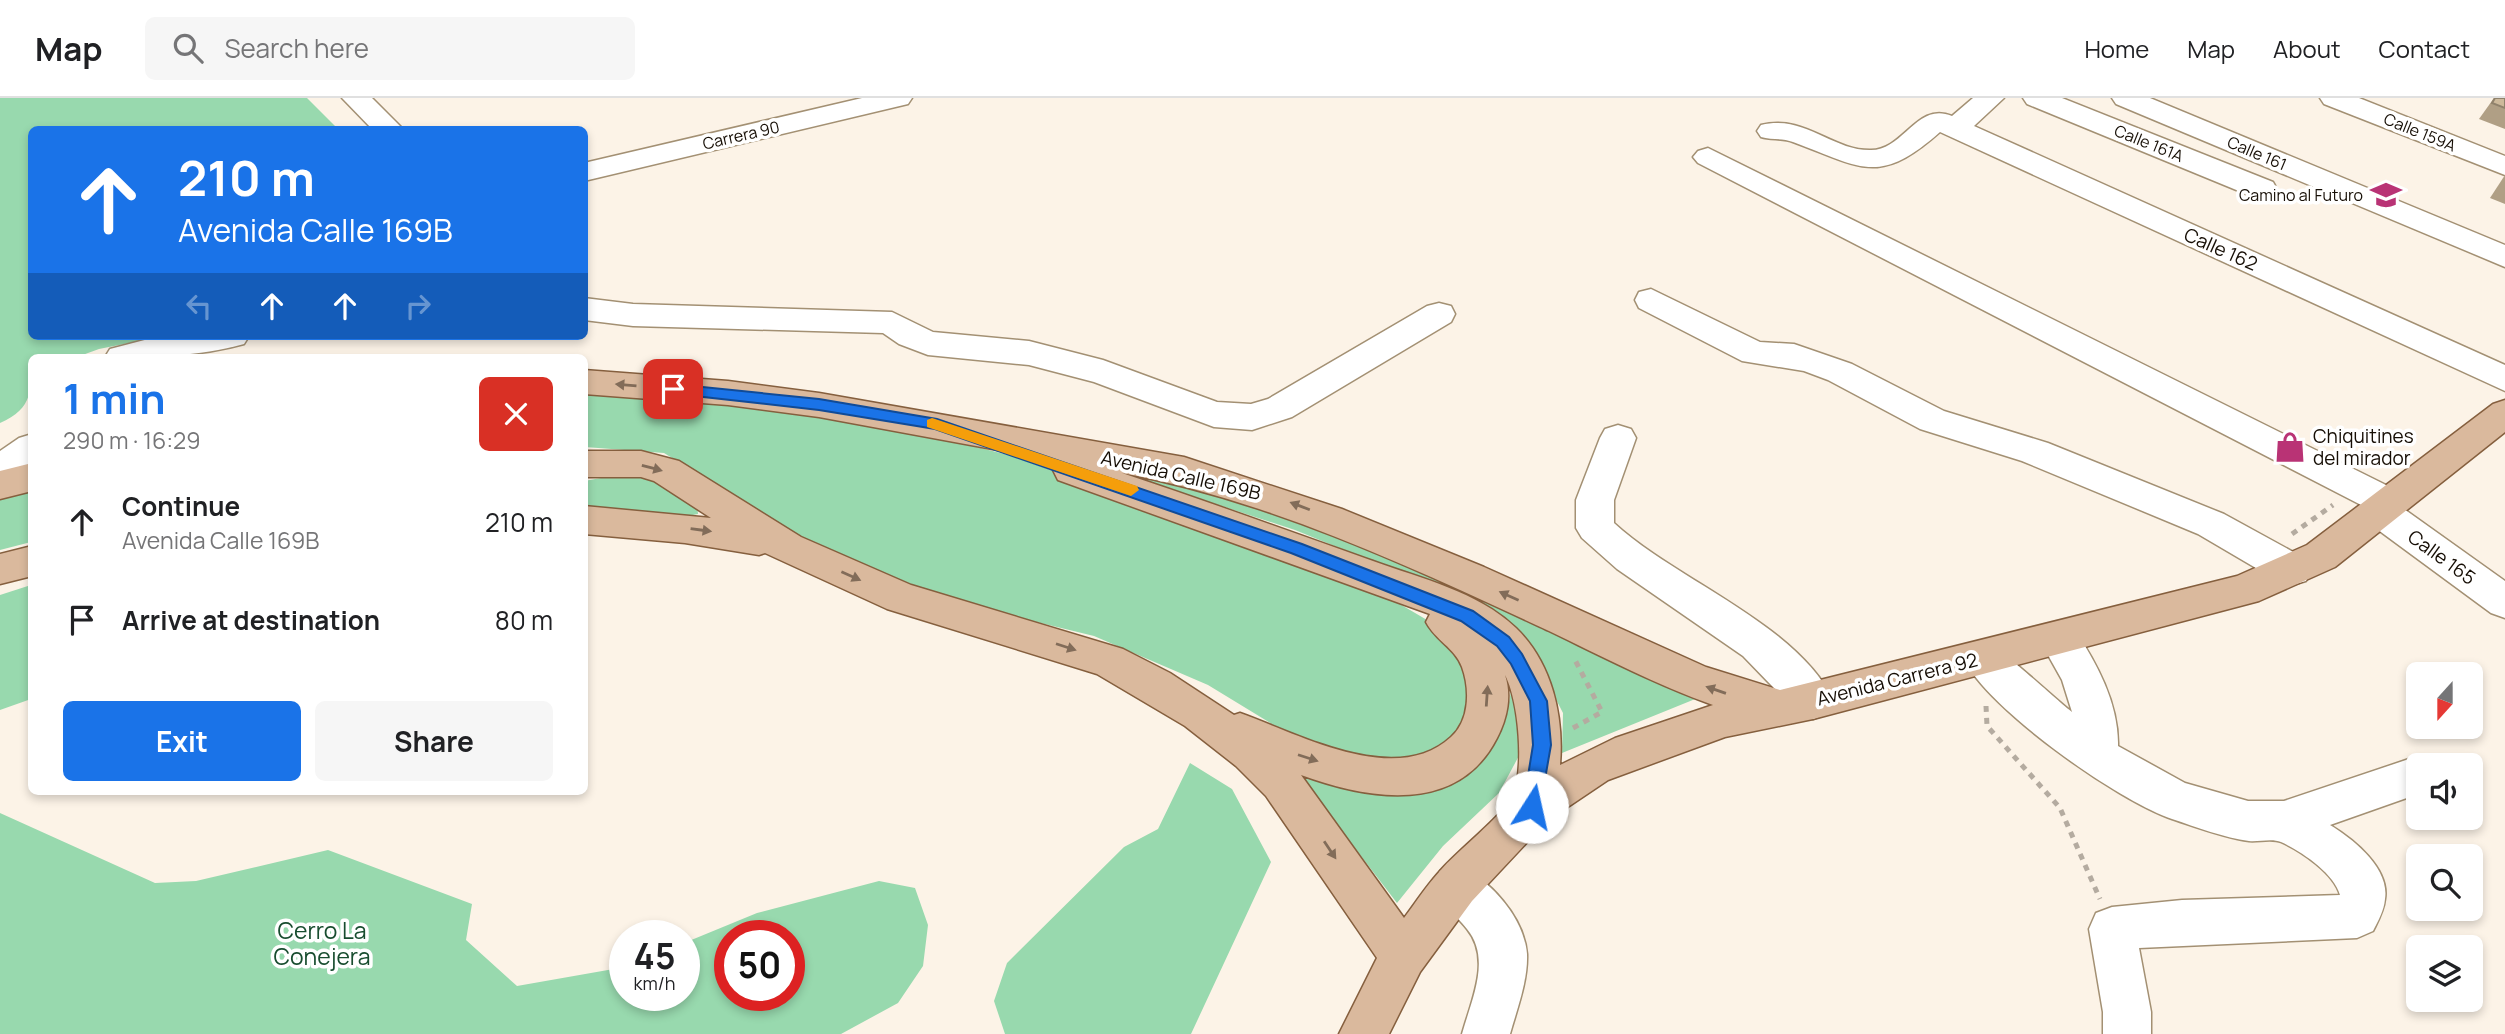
<!DOCTYPE html>
<meta charset="utf-8">
<style>
:root{--surface:#fff;--page:#f6f6f6;--text:#202124;--muted:#757577;--line:#e0e0e0;--accent:#1a73e8}
body{margin:0;font-family:Manrope,sans-serif;background:var(--page);color:var(--text);height:100vh;display:flex;flex-direction:column;font-size:26px;white-space:nowrap}
*{box-sizing:border-box;margin:0}
p{font-size:23px;color:var(--muted)}
.icon{flex:none;width:38px;height:38px;fill:none;stroke:currentColor;stroke-width:2;stroke-linecap:round;stroke-linejoin:round}
.map{position:relative;flex:1;overflow:hidden}
.details{position:absolute;left:28px;top:256px;width:560px;height:441px;display:flex;flex-direction:column;background:var(--surface);border-radius:10px;box-shadow:0 4px 10px #0003}
.details>*{flex:none}
.banner{position:absolute;left:28px;top:28px;width:560px;height:214px;border-radius:10px;box-shadow:0 4px 10px #0003;background:#1a73e8;color:#fff;overflow:hidden}
.needle{width:46px;rotate:201deg}
.controls{position:absolute;left:2406px;top:564px;display:grid;gap:14px}
.controls a{display:grid;place-items:center;width:77px;height:77px;border-radius:10px;background:var(--surface);box-shadow:0 4px 10px #0003;font-size:35px}
.speed{position:absolute;left:609px;top:822px;display:flex;gap:14px;font-size:35px;font-weight:700;text-align:center}
.speed>*{display:grid;place-content:center;width:91px;height:91px;border-radius:50%;background:var(--surface);box-shadow:0 4px 10px #0003;line-height:1}
.speed small{font-size:18px;font-weight:400}
.speed .limit{border:10px solid #d22;background:#fff;color:#111}
.pin{position:absolute;display:grid;place-items:center;width:60px;height:60px;color:#fff;margin:-30px;border-radius:14px;box-shadow:0 4px 10px #0006}
.me{position:absolute;width:77px;margin:-38px;rotate:10deg;stroke-linejoin:round;filter:drop-shadow(0 0 5px #0008)}
.turn{display:flex;align-items:center;gap:24px;height:147px;padding:0 35px;font-size:32px}
.turn .icon{width:91px;height:91px;stroke-width:2.5}
.turn b{display:block;font-size:49px;line-height:60px}
.lanes{display:flex;align-items:center;height:66px;padding:0 35px;background:#0003;justify-content:center;gap:35px;direction:ltr}
.lanes .off{opacity:.35}
.round{display:grid;place-items:center;flex:none;width:74px;height:74px;border-radius:10px;background:var(--page)}
.summary{display:flex;align-items:center;justify-content:space-between;height:119px;padding:0 35px}
h1{font-size:42px;font-weight:700;line-height:52px;color:var(--accent)}
.action{display:flex;gap:14px;margin-top:auto;padding:14px 35px}
.action a{flex:1;height:80px;border-radius:10px;background:var(--accent);color:#fff;font-size:28px;font-weight:700;line-height:80px;text-align:center}
.action a+a{background:var(--page);color:var(--text)}
ul{padding:0;list-style:none}
li{display:flex;align-items:center;gap:21px;height:98px;padding:0 35px}
li div{flex:1}
li b{display:block;font-size:26px}
li em{font-style:normal}
header{display:flex;align-items:center;gap:42px;box-sizing:border-box;height:98px;padding:0 35px;background:var(--surface);border-bottom:2px solid var(--line)}
header strong{font-size:33px}
nav{display:flex;gap:38px;margin-inline-start:auto;font-size:24px}
.search{width:490px;height:63px;background:var(--page);display:flex;align-items:center;gap:18px;box-sizing:border-box;padding:0 24px;border-radius:10px;color:var(--muted);font-size:26px}
.map>svg:first-child{display:block}
.green{fill:#98d9ae;fill-rule:evenodd}
.lines{fill:none;stroke-linecap:round;stroke-linejoin:round}
.minor-casing{stroke:#a39073;stroke-width:3}
.major-casing{stroke:#855f3e;stroke-width:3}
.path{stroke:#b4aba0;stroke-width:5;stroke-dasharray:6 6;stroke-linecap:butt}
.minor{fill:#fff;fill-rule:evenodd}
.major{fill:#dab99d;fill-rule:evenodd}
.wall{fill:#b09f85}
.building{fill:#cdb99b;stroke:#90826c;stroke-width:2}
.oneway{fill:#826c59}
.route{fill:#1a73e8;stroke:#114b97;stroke-width:2}
.slow{fill:#f59e0b}
.labels{text-anchor:middle;stroke-width:7;stroke-linejoin:round;paint-order:stroke}
.far-street-label{font-size:16px;fill:#160e05;stroke:#fff}
.far-poi-label{font-size:16px;fill:#160e05;stroke:#fff;text-anchor:end}
.street-label{font-size:19px;fill:#160e05;stroke:#fff}
.poi-label{font-size:19px;fill:#160e05;stroke:#fff;text-anchor:start}
.near-park-label{font-size:23px;fill:#184d2f;stroke:#fff}
</style>
<header>
<strong>Map</strong>
<div class="search"><svg class="icon" aria-label="search" viewBox="0 0 24 24"><circle cx="10" cy="10" r="6"/><path d="M15 15l6 6"/></svg>Search here</div>
<nav><a>Home</a><a>Map</a><a>About</a><a>Contact</a></nav>
</header>
<div class="map">
<svg width="2505" height="936" viewBox="0 0 2505 936">
<rect width="100%" height="100%" fill="#fcf3e7"/>
<!-- green -->
<g class="green">
<path d="M 0,0 L 307,0 L 338,31 L 32,32 L 32,238 L 164,238 L 99,251 L 77,259 L 32,259 C 31,292 34,310 0,325 Z"/>
<path d="M 585,289 L 607,289 L 906,331 L 1012,358 L 1323,471 L 1381,495 L 1456,539 L 1475,614 L 1453,647 L 1421,660 L 1372,667 L 1280,631 L 1208,587 L 1094,538 L 939,500 L 813,446 L 664,355 L 585,349 Z"/>
<path d="M 1093,366 L 1196,388 L 1287,416 L 1715,593 L 1562,655 L 1563,615 L 1540,570 L 1418,482 L 1295,432 Z"/>
<path d="M 629,375 L 651,377 L 697,405 L 698,416 L 682,419 L 585,412 L 584,383 Z"/>
<path d="M 31,385 L 31,444 L 0,452 L 0,395 Z"/>
<path d="M 31,487 L 31,601 L 0,612 L 0,497 Z"/>
<path d="M 1522,589 L 1521,654 L 1499,695 L 1443,748 L 1397,805 L 1344,736 L 1283,666 C 1346,689 1425,722 1477,662 C 1504,632 1505,633 1511,592 Z"/>
<path d="M 1190,665 L 1232,691 L 1271,764 L 1191,936 L 1005,936 L 994,903 L 1007,865 L 1124,749 L 1158,731 Z"/>
<path d="M 0,715 L 155,785 L 196,783 L 328,752 L 472,806 L 466,842 L 517,888 L 625,869 L 625,898 L 684,898 L 684,845 L 757,815 L 879,783 L 915,790 L 928,827 L 923,868 L 898,905 L 841,936 L 0,936 ZM 789,838 L 789,898 L 730,898 L 730,838 Z"/>
</g>
<g class="lines">
<defs>
<g id="minor">
<path d="M 342,0 L 372,0 L 404,32 L 373,32 Z"/>
<path d="M 862,0 L 912,0 L 908,6 L 584,83 L 584,65 Z"/>
<path d="M 1973,0 L 2004,0 L 1974,28 L 2505,267 L 2505,293 L 1940,34 C 1878,89 1861,69 1793,44 C 1783,40 1771,42 1761,39 L 1757,33 L 1761,27 C 1805,16 1832,53 1871,52 C 1904,52 1917,3 1952,18 Z"/>
<path d="M 2023,0 L 2062,0 L 2273,84 L 2277,91 L 2273,98 L 2262,100 L 2251,98 L 2027,6 Z"/>
<path d="M 2112,0 L 2150,0 L 2505,147 L 2505,169 L 2116,6 Z"/>
<path d="M 2320,0 L 2359,0 L 2505,58 L 2505,77 L 2324,6 Z"/>
<path d="M 1708,50 L 2402,395 L 2408,405 L 2404,411 L 2505,483 L 2505,520 L 2491,515 L 2366,423 L 2360,413 L 2363,408 L 1698,65 L 1693,59 L 1698,53 Z"/>
<path d="M 1651,191 L 1760,244 L 1794,246 L 1852,266 L 1944,313 L 2048,345 L 2224,416 L 2306,461 L 2311,472 L 2306,483 L 2292,487 L 2278,483 L 2198,436 L 2022,363 L 1920,331 L 1828,282 L 1804,273 L 1742,263 L 1639,210 L 1635,202 L 1639,194 Z"/>
<path d="M 584,200 L 633,206 L 892,214 L 933,234 L 1029,243 L 1103,262 L 1217,304 L 1251,306 L 1268,301 L 1427,208 L 1439,205 L 1451,208 L 1455,216 L 1451,224 L 1292,319 L 1252,332 L 1214,329 L 1094,284 L 1029,267 L 928,257 L 899,246 L 883,235 L 633,228 L 584,222 Z"/>
<path d="M 160,238 L 249,238 L 244,246 C 198,259 152,259 105,259 L 110,251 Z"/>
<path d="M 1618,327 L 1631,331 L 1636,340 L 1614,402 L 1614,425 C 1677,483 1796,525 1834,603 L 1828,615 L 1813,621 L 1798,615 L 1743,558 L 1617,471 L 1582,440 L 1576,430 L 1576,402 L 1600,340 L 1605,331 Z"/>
<path d="M 32,336 L 32,368 L 13,381 L 0,385 L 0,353 L 19,340 Z"/>
<path d="M 2059,525 L 2073,529 C 2096,564 2119,605 2118,648 L 2185,685 L 2248,703 L 2284,703 L 2409,661 L 2424,667 L 2418,667 L 2418,696 L 2330,727 C 2353,741 2390,770 2385,801 C 2384,813 2378,823 2373,833 L 2357,840 L 2139,850 L 2151,914 L 2151,936 L 2103,936 L 2103,914 L 2089,831 L 2096,815 L 2112,809 L 2182,802 L 2340,797 C 2334,775 2301,753 2281,744 C 2272,740 2259,744 2249,743 C 2225,740 2196,729 2172,721 C 2117,702 1989,612 1963,560 L 1969,548 C 1974,546 1980,543 1985,544 C 1996,545 2057,603 2072,614 L 2062,582 L 2039,541 L 2045,529 Z"/>
<path d="M 1456,767 C 1489,780 1524,819 1527,856 C 1528,883 1517,911 1510,936 L 1462,936 C 1471,903 1492,861 1467,831 C 1455,816 1441,806 1433,788 L 1440,773 Z"/>
</g>
<g id="major">
<path d="M 584,272 L 728,283 L 819,295 L 1184,359 L 1342,411 L 1484,469 L 1706,569 L 1780,592 L 2237,478 L 2307,447 L 2493,306 L 2505,302 L 2505,334 L 2335,469 L 2259,503 L 1813,621 L 1725,639 L 1608,682 L 1547,723 L 1472,803 L 1420,874 L 1389,936 L 1339,936 L 1377,860 L 1266,698 L 1236,668 L 1185,628 L 1097,576 L 887,511 L 765,455 L 759,457 L 685,445 L 584,436 L 584,408 L 711,420 L 654,383 L 641,379 L 584,379 L 584,353 L 641,353 L 679,363 L 801,439 L 911,487 L 1123,551 L 1170,575 L 1234,617 L 1240,615 C 1299,636 1396,690 1451,639 C 1470,622 1470,591 1462,569 C 1455,550 1435,542 1426,524 L 1430,516 L 1058,382 L 1053,372 L 1058,363 L 819,319 L 728,307 L 584,296 ZM 1122,375 C 1272,403 1411,469 1549,533 C 1603,559 1657,587 1713,607 L 1615,640 L 1560,667 C 1564,618 1552,565 1516,530 C 1477,493 1422,481 1373,463 C 1289,433 1206,403 1122,375 ZM 1505,577 C 1519,604 1525,672 1512,699 C 1504,716 1455,755 1440,773 C 1427,787 1416,804 1404,820 L 1301,677 C 1369,702 1458,717 1497,640 C 1507,621 1512,598 1505,577 Z"/>
<path d="M 32,365 L 32,393 L 0,401 L 0,373 Z"/>
<path d="M 32,448 L 32,478 L 0,486 L 0,456 Z"/>
</g>
</defs>
<!-- minor casing -->
<use href="#minor" class="minor-casing"/>
<!-- major casing -->
<use href="#major" class="major-casing"/>
<!-- path -->
<g class="path">
<path d="M 2292,436 L 2333,407"/>
<path d="M 1986,608 L 1987,628 L 2060,710 L 2100,801"/>
<path d="M 1573,630 L 1602,614 L 1574,560"/>
</g>
<!-- minor -->
<use href="#minor" class="minor"/>
<!-- major -->
<use href="#major" class="major"/>
</g>
<!-- wall -->
<g class="wall">
<path d="M 2494,0 L 2505,0 L 2505,31 L 2479,21 Z"/>
<path d="M 2505,77 L 2505,106 L 2490,100 Z"/>
</g>
<!-- building -->
<path class="building" d="M 2495,0 L 2505,0 L 2505,10 L 2492,5 Z"/>
<!-- one-way arrows -->
<defs><path id="oneway-solid" d="M-6-.8H1V-3.2L6.5 0L1 3.2V.8H-6Z" transform="scale(1.75)"/></defs>
<g class="oneway">
<use href="#oneway-solid" transform="translate(626 287) rotate(-175)"/>
<use href="#oneway-solid" transform="translate(652 370) rotate(15)"/>
<use href="#oneway-solid" transform="translate(1300 408) rotate(-159)"/>
<use href="#oneway-solid" transform="translate(701 432) rotate(8)"/>
<use href="#oneway-solid" transform="translate(851 478) rotate(24)"/>
<use href="#oneway-solid" transform="translate(1509 498) rotate(-156)"/>
<use href="#oneway-solid" transform="translate(1066 549) rotate(18)"/>
<use href="#oneway-solid" transform="translate(1716 592) rotate(-161)"/>
<use href="#oneway-solid" transform="translate(1487 598) rotate(-86)"/>
<use href="#oneway-solid" transform="translate(1308 660) rotate(18)"/>
<use href="#oneway-solid" transform="translate(1330 752) rotate(56)"/>
</g>
<!-- route -->
<path class="route" d="M 673,286 L 819,301 L 937,321 L 1302,446 L 1473,513 L 1509,539 L 1522,556 L 1547,603 L 1551,647 L 1539,715 L 1532,717 L 1526,715 L 1523,709 L 1533,647 L 1530,603 L 1511,566 L 1497,548 L 1461,523 L 1291,455 L 935,331 L 819,312 L 668,295 L 668,287 Z"/>
<!-- slow -->
<path class="slow" d="M 932,320 L 1137,388 L 1139,392 L 1131,398 L 927,329 L 927,322 Z"/>
<!-- icons -->
<defs>
<symbol id="school-bare" viewBox="-9 -9 18 18"><path d="M0-5L7-2L0 1L-7-2ZM-4 1L0 2.5L4 1V4Q0 6-4 4Z" fill="#b93375" stroke="#fff" stroke-width="2.5" paint-order="stroke"/></symbol>
<symbol id="shop-bare" viewBox="-9 -9 18 18"><path d="M-5-2.5h2.3a2.7 3.5 0 0 1 5.4 0H5L5.5 6h-11ZM-1.5-2.5h3a1.5 2.3 0 0 0-3 0Z" fill="#b93375" stroke="#fff" stroke-width="2.5" paint-order="stroke"/></symbol>
</defs>
<g fill-rule="evenodd">
<use href="#school-bare" x="2364" y="75" width="44" height="44"/>
<use href="#shop-bare" x="2268" y="327" width="44" height="44"/>
</g>
<g class="labels">
<!-- far-street labels -->
<g class="far-street-label">
<text transform="translate(2420 34) rotate(22)" y="6">Calle 159A</text>
<text transform="translate(741 37) rotate(-13)" y="6">Carrera 90</text>
<text transform="translate(2149 45) rotate(22)" y="6">Calle 161A</text>
<text transform="translate(2257 55) rotate(23)" y="6">Calle 161</text>
</g>
<!-- far-poi labels -->
<g class="far-poi-label">
<text x="2363" y="103">Camino al Futuro</text>
</g>
<!-- street labels -->
<g class="street-label">
<text transform="translate(2221 151) rotate(24)" y="7">Calle 162</text>
<text transform="translate(1181 377) rotate(13)" y="7">Avenida Calle 169B</text>
<text transform="translate(2442 459) rotate(36)" y="7">Calle 165</text>
<text transform="translate(1897 581) rotate(-14)" y="7">Avenida Carrera 92</text>
</g>
<!-- poi labels -->
<g class="poi-label">
<text x="2313" y="345">Chiquitines<tspan x="2313" dy="22">del mirador</tspan></text>
</g>
<!-- near-park labels -->
<g class="near-park-label">
<text x="322" y="841">Cerro La<tspan x="322" dy="26">Conejera</tspan></text>
</g>
</g>
</svg>
<div class="controls">
<a><svg class="needle" viewBox="-14 -14 28 28"><path d="M0-13l5 13h-10z" fill="#e53935"/><path d="M0 13l5-13h-10z" fill="#757577"/></svg></a>
<a><svg class="icon" aria-label="sound" viewBox="0 0 24 24"><path d="M4 9h4l5-4v14l-5-4H4zM17 9q2 3 0 6"/></svg></a>
<a><svg class="icon" aria-label="search" viewBox="0 0 24 24"><circle cx="10" cy="10" r="6"/><path d="M15 15l6 6"/></svg></a>
<a><svg class="icon" aria-label="layers" viewBox="0 0 24 24"><path d="M12 4l9 5-9 5-9-5zM3 14l9 5 9-5"/></svg></a>
</div>
<div class="speed"><div>45<small>km/h</small></div><div class="limit">50</div></div>
<div class="pin" style="left:673px;top:291px;background:#d93025"><svg class="icon" aria-label="arrive" viewBox="0 0 24 24"><path d="M6 21V4h12l-3 4 3 4H6"/></svg></div>
<svg class="me" style="left:1532px;top:709px" viewBox="-20 -20 40 40"><circle r="19" fill="#fff"/><path d="M0-13L10 11 0 6-10 11z" fill="#1a73e8"/></svg>
<div class="banner">
<div class="turn"><svg class="icon" aria-label="ahead" viewBox="0 0 24 24"><path d="M12 20V5M6 11l6-6 6 6"/></svg><div><b>210 m</b>Avenida Calle 169B</div></div>
<div class="lanes"><svg class="icon off" aria-label="left" viewBox="0 0 24 24"><path d="M17 20v-9H6M10 6l-5 5 5 5"/></svg><svg class="icon" aria-label="ahead" viewBox="0 0 24 24"><path d="M12 20V5M6 11l6-6 6 6"/></svg><svg class="icon" aria-label="ahead" viewBox="0 0 24 24"><path d="M12 20V5M6 11l6-6 6 6"/></svg><svg class="icon off" aria-label="right" viewBox="0 0 24 24"><path d="M7 20v-9h11M14 6l5 5-5 5"/></svg></div>
</div>
<section class="details">
<div class="summary"><div><h1>1 min</h1><p>290 m · 16:29</p></div><a class="round" style="background:#d93025;color:#fff"><svg class="icon" aria-label="close" viewBox="0 0 24 24"><path d="M6 6l12 12M18 6L6 18"/></svg></a></div>
<ul>
<li><svg class="icon" aria-label="ahead" viewBox="0 0 24 24"><path d="M12 20V5M6 11l6-6 6 6"/></svg><div><b>Continue</b><p>Avenida Calle 169B</p></div><em>210 m</em></li>
<li><svg class="icon" aria-label="arrive" viewBox="0 0 24 24"><path d="M6 21V4h12l-3 4 3 4H6"/></svg><div><b>Arrive at destination</b></div><em>80 m</em></li>
</ul>
<div class="action"><a>Exit</a><a>Share</a></div>
</section>
</div>
